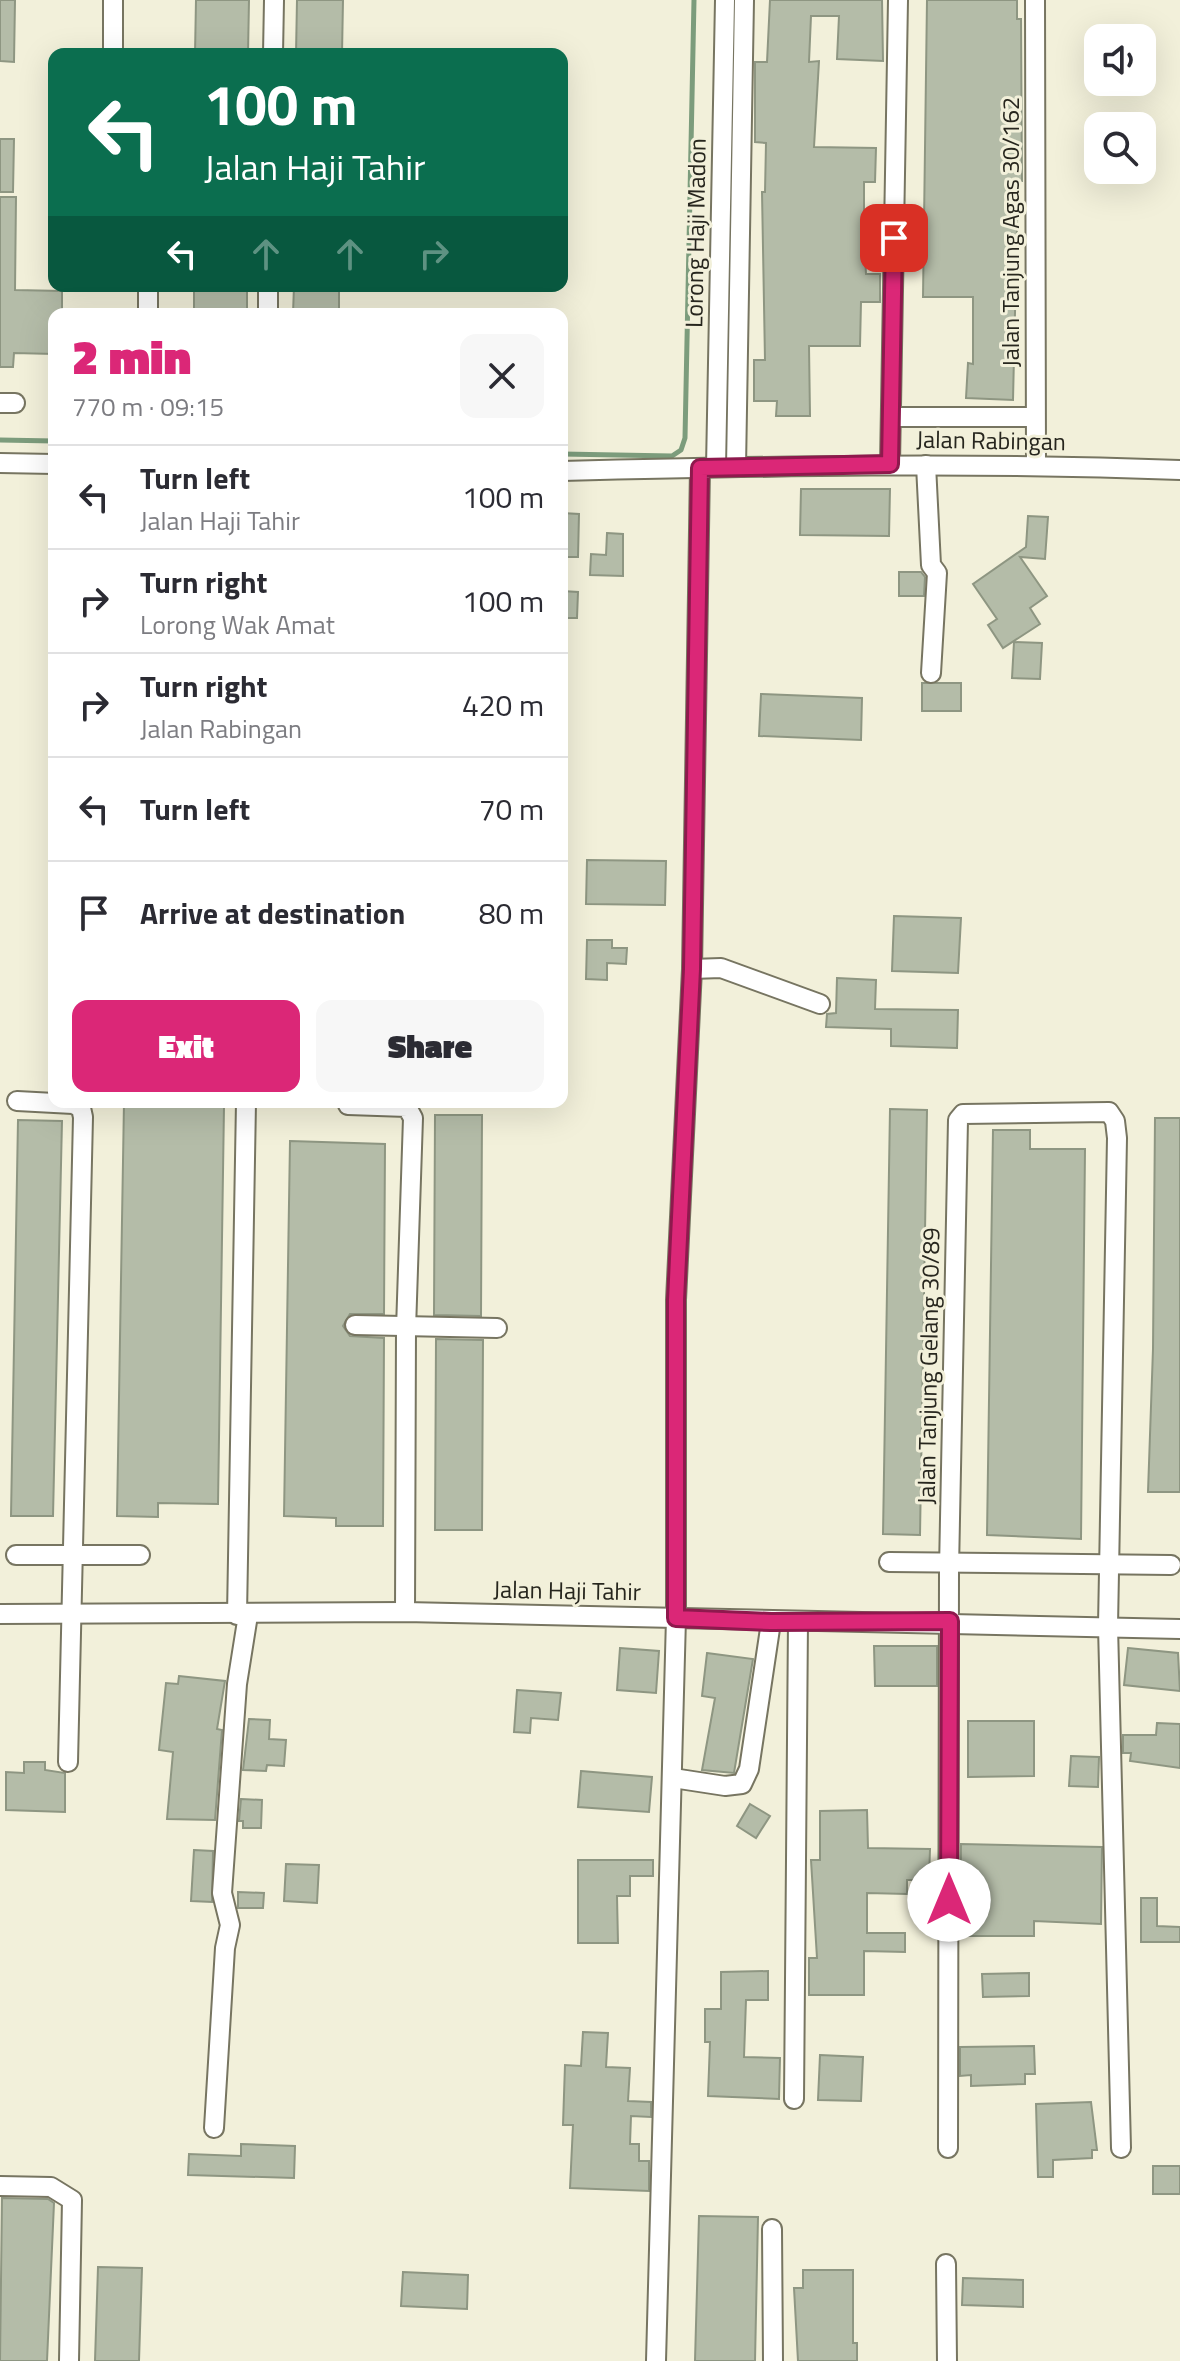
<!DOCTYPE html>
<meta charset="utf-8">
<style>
:root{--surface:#fff;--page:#f7f7f7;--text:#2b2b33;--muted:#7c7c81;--line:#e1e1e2;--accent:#db2777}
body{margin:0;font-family:"Titillium Web",sans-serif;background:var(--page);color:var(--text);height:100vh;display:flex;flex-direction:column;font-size:30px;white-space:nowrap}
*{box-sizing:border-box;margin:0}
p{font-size:26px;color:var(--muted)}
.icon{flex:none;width:44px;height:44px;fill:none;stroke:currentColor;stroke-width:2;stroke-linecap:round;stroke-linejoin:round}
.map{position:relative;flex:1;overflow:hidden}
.panel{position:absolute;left:48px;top:308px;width:520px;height:800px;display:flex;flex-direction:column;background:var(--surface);border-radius:16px;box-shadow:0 8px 32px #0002}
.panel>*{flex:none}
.banner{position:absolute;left:48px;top:48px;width:520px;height:244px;border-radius:16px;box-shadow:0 8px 32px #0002;background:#0b6e4f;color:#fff;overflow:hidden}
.tools{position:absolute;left:1084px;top:24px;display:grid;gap:16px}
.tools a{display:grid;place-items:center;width:72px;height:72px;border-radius:16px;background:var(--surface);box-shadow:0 8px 32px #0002;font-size:40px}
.pin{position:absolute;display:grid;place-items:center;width:68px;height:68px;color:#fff;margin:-34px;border-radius:16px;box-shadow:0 4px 12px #0006}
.me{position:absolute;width:88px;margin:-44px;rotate:0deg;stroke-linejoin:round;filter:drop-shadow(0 0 6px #0008)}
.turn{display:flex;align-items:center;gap:28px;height:168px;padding:0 24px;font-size:36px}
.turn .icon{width:104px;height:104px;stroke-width:2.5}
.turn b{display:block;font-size:56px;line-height:68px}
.lanes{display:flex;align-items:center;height:76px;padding:0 24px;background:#0003;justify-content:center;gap:40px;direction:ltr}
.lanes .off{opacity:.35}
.round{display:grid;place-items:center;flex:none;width:84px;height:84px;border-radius:16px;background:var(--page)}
.head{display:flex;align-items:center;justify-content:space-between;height:136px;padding:0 24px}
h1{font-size:48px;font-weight:800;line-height:60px;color:var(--accent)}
.action{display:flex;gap:16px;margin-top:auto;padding:16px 24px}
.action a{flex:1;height:92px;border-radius:16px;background:var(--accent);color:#fff;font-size:32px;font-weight:800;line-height:92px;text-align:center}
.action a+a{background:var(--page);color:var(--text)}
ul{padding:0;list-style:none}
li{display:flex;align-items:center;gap:24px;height:104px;padding:0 24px;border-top:2px solid var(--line)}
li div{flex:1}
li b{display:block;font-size:30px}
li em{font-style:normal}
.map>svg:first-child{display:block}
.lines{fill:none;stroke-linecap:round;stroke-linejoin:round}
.stream{stroke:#7c9c7c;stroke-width:5}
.building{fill:#b4bca8;stroke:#8e9682;stroke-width:2}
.minor-casing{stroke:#777561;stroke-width:22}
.minor{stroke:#fff;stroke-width:18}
.route-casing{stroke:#8e194d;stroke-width:20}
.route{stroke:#db2777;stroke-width:14}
.labels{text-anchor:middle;stroke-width:6;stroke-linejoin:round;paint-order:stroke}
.street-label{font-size:24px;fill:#27261e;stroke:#f2f0da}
</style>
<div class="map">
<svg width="1180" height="2361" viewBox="0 0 1180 2361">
<rect width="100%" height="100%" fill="#f2f0da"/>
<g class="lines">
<!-- stream -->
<g class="stream">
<path d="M 0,440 L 54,441"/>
<path d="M 562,454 L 672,456 L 681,450 L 685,438 L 694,0"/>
</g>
</g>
<!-- building -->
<g class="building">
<path d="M 0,0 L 15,0 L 14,62 L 0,61 Z"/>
<path d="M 196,0 L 249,0 L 248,54 L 195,54 Z"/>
<path d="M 297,0 L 343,0 L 342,54 L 296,54 Z"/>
<path d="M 770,0 L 882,0 L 883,61 L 837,59 L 839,16 L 811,16 L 809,62 L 819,61 L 814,147 L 876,148 L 875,182 L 864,182 L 864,235 L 866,274 L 880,274 L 880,302 L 861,302 L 860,346 L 809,346 L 810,416 L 776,416 L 777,401 L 754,401 L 754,360 L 765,360 L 762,192 L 765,192 L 766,143 L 755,142 L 755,62 L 767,62 Z"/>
<path d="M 927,0 L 1017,0 L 1017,19 L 1021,19 L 1022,181 L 1018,181 L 1013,400 L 966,398 L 968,363 L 973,364 L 973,297 L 923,297 Z"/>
<path d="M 0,139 L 14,139 L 13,192 L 0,192 Z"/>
<path d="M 0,197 L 16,197 L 15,290 L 62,291 L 62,314 L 54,314 L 54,354 L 14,353 L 13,367 L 0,367 Z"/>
<rect x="194" y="286" width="53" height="28"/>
<path d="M 294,286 L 339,286 L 339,314 L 293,314 Z"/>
<path d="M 801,489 L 890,489 L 889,536 L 800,535 Z"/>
<path d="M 562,513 L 579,514 L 578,557 L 562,557 Z"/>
<path d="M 1028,516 L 1048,517 L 1045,559 L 1020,557 L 1047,596 L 1030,608 L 1040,624 L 1003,648 L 988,625 L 997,619 L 973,584 L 1026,547 Z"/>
<path d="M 607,533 L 623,534 L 623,576 L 590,575 L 591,554 L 606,555 Z"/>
<path d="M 899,572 L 921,572 L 925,577 L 924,596 L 899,596 Z"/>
<path d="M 562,591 L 578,592 L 577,618 L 562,618 Z"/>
<path d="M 1014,642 L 1042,643 L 1040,679 L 1012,678 Z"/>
<rect x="922" y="683" width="39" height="28"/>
<path d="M 761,694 L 862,698 L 861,740 L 759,736 Z"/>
<path d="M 587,860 L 666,861 L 665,905 L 586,904 Z"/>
<path d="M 894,916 L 961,918 L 958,973 L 892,971 Z"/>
<path d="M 587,940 L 612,940 L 612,948 L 627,948 L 626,964 L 607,963 L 607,980 L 586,979 Z"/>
<path d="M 837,978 L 876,980 L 875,1009 L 958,1010 L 957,1048 L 891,1046 L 891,1029 L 826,1027 L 827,1014 L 836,1013 Z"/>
<path d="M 124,1102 L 224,1106 L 218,1504 L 158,1503 L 158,1517 L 117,1516 Z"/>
<path d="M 890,1109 L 927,1110 L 920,1535 L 883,1534 Z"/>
<path d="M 435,1115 L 482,1115 L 481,1316 L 434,1315 Z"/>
<path d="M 1155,1118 L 1180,1118 L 1180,1492 L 1148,1492 L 1153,1349 Z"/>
<path d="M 18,1120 L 62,1121 L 53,1516 L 11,1516 Z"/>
<path d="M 993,1130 L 1030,1130 L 1030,1149 L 1085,1149 L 1081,1539 L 987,1535 Z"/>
<path d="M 290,1141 L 385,1144 L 384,1314 L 350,1314 L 343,1326 L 350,1336 L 384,1338 L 383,1526 L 336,1526 L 336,1518 L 284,1516 Z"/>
<path d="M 436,1339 L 483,1340 L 482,1530 L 435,1530 Z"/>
<path d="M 874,1646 L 937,1646 L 937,1686 L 875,1686 Z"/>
<path d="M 620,1648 L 659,1651 L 656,1693 L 617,1690 Z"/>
<path d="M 1128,1648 L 1178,1653 L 1180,1691 L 1124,1685 Z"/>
<path d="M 707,1653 L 753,1659 L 734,1773 L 702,1770 L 715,1698 L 702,1696 Z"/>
<path d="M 179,1676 L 225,1681 L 217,1729 L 222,1730 L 215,1820 L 167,1819 L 173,1752 L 159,1750 L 166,1683 L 178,1684 Z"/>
<path d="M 517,1690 L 561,1693 L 558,1720 L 531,1718 L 530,1733 L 514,1732 Z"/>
<path d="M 249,1719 L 270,1720 L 269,1739 L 286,1740 L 284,1766 L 267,1765 L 266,1771 L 243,1770 Z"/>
<path d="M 968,1721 L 1034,1721 L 1034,1776 L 968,1777 Z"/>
<path d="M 1157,1723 L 1180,1724 L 1180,1768 L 1130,1761 L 1131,1753 L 1123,1753 L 1123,1735 L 1156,1735 Z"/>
<path d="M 1071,1756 L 1099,1757 L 1098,1787 L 1069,1786 Z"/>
<path d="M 24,1762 L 45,1762 L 45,1770 L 65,1773 L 65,1812 L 6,1810 L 6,1772 L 24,1773 Z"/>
<path d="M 581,1771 L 652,1777 L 649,1812 L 578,1807 Z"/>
<path d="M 241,1799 L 262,1800 L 261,1828 L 243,1828 L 243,1821 L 239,1821 Z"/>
<path d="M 750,1804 L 770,1816 L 756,1838 L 737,1826 Z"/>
<path d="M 867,1810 L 868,1848 L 930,1849 L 929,1880 L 907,1880 L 907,1894 L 867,1893 L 867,1933 L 905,1933 L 905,1952 L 864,1951 L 864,1995 L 809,1995 L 809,1958 L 817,1958 L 811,1860 L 820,1860 L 820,1811 Z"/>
<path d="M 961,1844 L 1102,1847 L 1101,1924 L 1034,1921 L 1034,1936 L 960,1936 Z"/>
<path d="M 194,1850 L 213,1851 L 212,1902 L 191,1901 Z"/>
<path d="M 578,1860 L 653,1860 L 653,1876 L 630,1876 L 630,1896 L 617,1896 L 618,1943 L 578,1943 Z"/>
<path d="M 286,1864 L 319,1865 L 317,1903 L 284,1901 Z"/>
<path d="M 238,1892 L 264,1893 L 263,1908 L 238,1908 Z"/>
<path d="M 1141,1898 L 1157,1898 L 1157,1926 L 1180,1927 L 1180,1942 L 1141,1942 Z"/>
<path d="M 768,1971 L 768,2000 L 746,2000 L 744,2057 L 780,2058 L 779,2099 L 708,2096 L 710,2042 L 705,2042 L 705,2009 L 721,2009 L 721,1972 Z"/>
<path d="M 1029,1973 L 1029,1996 L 983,1997 L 982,1974 Z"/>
<path d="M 583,2032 L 608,2033 L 606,2067 L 630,2068 L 628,2101 L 651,2102 L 651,2117 L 631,2116 L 630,2144 L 639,2144 L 639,2161 L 649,2161 L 649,2191 L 570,2188 L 573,2125 L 563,2125 L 565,2065 L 581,2066 Z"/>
<path d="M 1034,2046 L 1035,2074 L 1025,2074 L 1025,2084 L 971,2086 L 971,2075 L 960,2076 L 960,2047 Z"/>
<path d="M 820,2055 L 863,2057 L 861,2101 L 818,2100 Z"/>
<path d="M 1091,2102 L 1097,2150 L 1092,2150 L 1092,2158 L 1053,2160 L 1053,2177 L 1038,2177 L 1036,2104 Z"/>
<path d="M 241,2144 L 295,2146 L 294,2178 L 188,2175 L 189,2154 L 241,2156 Z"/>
<rect x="1153" y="2166" width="27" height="28"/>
<path d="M 2,2198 L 48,2199 L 54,2203 L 47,2361 L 0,2361 Z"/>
<path d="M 699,2216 L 758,2217 L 755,2361 L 695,2361 Z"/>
<path d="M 98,2267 L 142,2268 L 139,2361 L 95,2361 Z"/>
<path d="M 803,2270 L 853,2270 L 853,2343 L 857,2343 L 857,2361 L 798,2361 L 794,2288 L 803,2288 Z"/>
<path d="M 403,2272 L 468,2275 L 467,2309 L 401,2306 Z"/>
<path d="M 963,2278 L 1023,2280 L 1023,2307 L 962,2305 Z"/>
</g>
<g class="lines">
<defs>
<g id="minor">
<path d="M 113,0 L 113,54"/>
<path d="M 1035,0 L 1036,464"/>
<path d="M 273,54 L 274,0"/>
<path d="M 148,286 L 148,314"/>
<path d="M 268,314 L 268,286"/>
<path d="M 0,403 L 15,403"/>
<path d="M 891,417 L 1035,417"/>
<path d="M 0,463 L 54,464"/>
<path d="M 890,464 L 898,0"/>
<path d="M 926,465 L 931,565 L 937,573 L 931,673"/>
<path d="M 716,467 L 725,0"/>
<path d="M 736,467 L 744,0"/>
<path d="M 562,471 C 768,466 974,462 1180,470"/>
<path d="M 692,969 L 721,968 L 820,1004"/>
<path d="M 17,1101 L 73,1104 L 81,1108 L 83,1117 L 68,1762"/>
<path d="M 348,1105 L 407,1107 L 413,1118 L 406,1329 L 405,1612"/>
<path d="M 355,1325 L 497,1328"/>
<path d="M 16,1555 L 140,1555"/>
<path d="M 889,1562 L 1171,1565"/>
<path d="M 0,1614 L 405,1612 L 1180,1629"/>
<path d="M 237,1615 L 246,1102"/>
<path d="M 673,1778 L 725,1786 L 742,1784 L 749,1769 L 771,1622"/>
<path d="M 794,2099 L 798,1621"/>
<path d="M 214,2128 L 225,1948 L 230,1925 L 222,1893 L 237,1684 L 248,1615"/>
<path d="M 948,2148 L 949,1569 L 958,1120 L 963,1114 L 1109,1112 L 1115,1121 L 1117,1138 L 1108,1626 L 1121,2148"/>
<path d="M 0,2186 L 51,2187 L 72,2200 L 69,2361"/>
<path d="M 772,2229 L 773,2361"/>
<path d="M 946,2264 L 947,2361"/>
<path d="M 656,2361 L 676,1618 L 676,1300 L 692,969 L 700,468"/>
</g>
</defs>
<!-- minor casing -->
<use href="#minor" class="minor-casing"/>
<!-- minor -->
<use href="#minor" class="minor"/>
</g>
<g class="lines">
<defs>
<path id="route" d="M 894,238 L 890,464 L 700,468 L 692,969 L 676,1300 L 676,1618 L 771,1622 L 950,1621 L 949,1900"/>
</defs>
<!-- route casing -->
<use href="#route" class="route-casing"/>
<!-- route -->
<use href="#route" class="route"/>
</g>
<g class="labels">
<!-- street labels -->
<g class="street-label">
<text transform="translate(1011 232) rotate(-90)" y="8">Jalan Tanjung Agas 30/162</text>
<text transform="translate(696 233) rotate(-89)" y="8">Lorong Haji Madon</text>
<text transform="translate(991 441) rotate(1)" y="8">Jalan Rabingan</text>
<text transform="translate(929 1366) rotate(-89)" y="8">Jalan Tanjung Gelang 30/89</text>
<text transform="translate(567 1591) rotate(1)" y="8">Jalan Haji Tahir</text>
</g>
</g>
</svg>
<div class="tools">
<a><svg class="icon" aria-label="sound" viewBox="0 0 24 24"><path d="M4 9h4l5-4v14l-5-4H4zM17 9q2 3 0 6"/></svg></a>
<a><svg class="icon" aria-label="search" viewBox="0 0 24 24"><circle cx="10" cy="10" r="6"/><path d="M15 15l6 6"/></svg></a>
</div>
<div class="pin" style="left:894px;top:238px;background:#d93025"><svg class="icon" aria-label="arrive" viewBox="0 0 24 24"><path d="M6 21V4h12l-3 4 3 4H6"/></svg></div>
<svg class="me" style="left:949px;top:1900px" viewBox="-20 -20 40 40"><circle r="19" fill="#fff"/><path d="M0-13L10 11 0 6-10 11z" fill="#db2777"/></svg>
<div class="banner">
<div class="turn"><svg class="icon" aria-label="left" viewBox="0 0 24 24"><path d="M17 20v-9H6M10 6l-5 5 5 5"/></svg><div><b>100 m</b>Jalan Haji Tahir</div></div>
<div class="lanes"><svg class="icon" aria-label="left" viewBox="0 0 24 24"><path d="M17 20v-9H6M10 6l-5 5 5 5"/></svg><svg class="icon off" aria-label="ahead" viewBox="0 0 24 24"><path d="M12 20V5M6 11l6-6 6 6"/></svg><svg class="icon off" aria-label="ahead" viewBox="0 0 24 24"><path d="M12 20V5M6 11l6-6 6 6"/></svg><svg class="icon off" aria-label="right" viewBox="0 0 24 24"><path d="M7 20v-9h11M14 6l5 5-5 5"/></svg></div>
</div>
<section class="panel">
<div class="head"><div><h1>2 min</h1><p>770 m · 09:15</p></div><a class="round"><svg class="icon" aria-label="close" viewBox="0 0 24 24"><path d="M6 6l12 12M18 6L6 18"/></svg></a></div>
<ul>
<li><svg class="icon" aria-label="left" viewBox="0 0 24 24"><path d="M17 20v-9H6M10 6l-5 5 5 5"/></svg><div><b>Turn left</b><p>Jalan Haji Tahir</p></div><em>100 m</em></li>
<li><svg class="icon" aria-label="right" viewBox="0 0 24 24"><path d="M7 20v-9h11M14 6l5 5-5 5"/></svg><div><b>Turn right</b><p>Lorong Wak Amat</p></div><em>100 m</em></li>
<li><svg class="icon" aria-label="right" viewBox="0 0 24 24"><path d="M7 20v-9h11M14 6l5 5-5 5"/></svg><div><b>Turn right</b><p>Jalan Rabingan</p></div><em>420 m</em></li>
<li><svg class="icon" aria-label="left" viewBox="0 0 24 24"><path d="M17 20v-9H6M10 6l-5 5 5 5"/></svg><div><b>Turn left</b></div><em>70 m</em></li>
<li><svg class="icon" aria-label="arrive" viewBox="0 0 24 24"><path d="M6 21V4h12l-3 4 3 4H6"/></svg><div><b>Arrive at destination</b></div><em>80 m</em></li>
</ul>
<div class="action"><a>Exit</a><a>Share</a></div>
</section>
</div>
